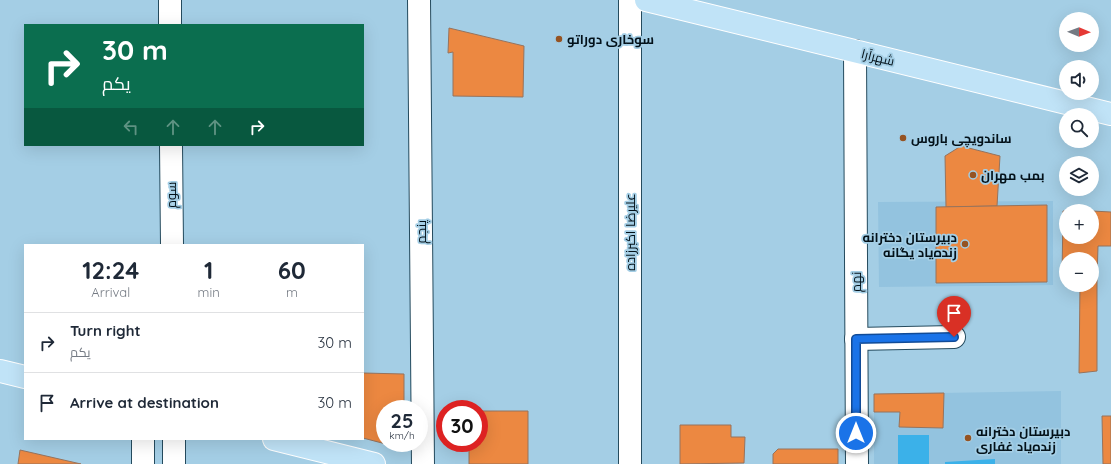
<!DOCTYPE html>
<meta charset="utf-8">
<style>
:root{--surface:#fff;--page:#f6f6f7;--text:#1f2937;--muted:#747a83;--line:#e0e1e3}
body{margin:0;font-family:Quicksand,Cairo,sans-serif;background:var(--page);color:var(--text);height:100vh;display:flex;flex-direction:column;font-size:15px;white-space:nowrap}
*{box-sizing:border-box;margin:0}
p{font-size:13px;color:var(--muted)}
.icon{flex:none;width:22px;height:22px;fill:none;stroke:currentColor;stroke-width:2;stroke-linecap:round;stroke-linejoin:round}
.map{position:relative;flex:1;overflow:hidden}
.details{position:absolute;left:24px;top:244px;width:340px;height:196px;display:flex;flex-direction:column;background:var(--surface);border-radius:0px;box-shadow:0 4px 16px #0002}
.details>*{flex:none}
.top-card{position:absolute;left:24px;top:24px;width:340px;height:122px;border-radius:0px;box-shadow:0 4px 16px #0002;background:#0b6e4f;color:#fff;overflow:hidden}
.needle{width:26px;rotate:91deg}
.buttons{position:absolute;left:1059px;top:12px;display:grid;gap:8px}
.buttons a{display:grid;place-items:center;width:40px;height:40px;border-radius:50%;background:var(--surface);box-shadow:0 4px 16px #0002;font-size:20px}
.speed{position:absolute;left:376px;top:400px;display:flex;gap:8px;font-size:20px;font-weight:700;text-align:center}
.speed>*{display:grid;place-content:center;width:52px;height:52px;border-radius:50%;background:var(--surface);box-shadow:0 4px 16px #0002;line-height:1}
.speed small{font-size:10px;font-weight:400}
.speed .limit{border:6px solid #d22;background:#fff;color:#111}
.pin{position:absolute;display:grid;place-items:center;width:34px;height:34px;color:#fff;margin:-41px -17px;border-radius:50% 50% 50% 0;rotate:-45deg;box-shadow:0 0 4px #0007}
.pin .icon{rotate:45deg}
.me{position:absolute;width:44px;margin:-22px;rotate:0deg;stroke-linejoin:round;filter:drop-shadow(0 0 3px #0008)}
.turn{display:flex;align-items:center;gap:14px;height:84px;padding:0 12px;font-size:18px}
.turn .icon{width:52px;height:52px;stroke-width:2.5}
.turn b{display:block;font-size:28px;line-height:34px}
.lanes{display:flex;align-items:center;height:38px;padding:0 12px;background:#0003;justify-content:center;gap:20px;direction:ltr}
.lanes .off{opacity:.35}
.eta{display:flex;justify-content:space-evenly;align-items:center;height:68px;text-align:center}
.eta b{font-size:24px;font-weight:800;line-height:28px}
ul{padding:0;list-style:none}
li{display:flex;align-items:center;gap:12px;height:60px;padding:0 12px;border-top:1px solid var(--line)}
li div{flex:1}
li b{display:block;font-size:15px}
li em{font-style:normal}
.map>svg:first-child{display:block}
.built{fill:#93c3df}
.green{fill:#3bb1e9}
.building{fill:#ec8841;stroke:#96735d}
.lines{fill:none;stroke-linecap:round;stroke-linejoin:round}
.minor-casing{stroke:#254b5e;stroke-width:24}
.major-casing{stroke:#fff;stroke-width:24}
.minor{stroke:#fff;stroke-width:22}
.major{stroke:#c0e3f7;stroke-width:22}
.route-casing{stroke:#114b97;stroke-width:10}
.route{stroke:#1a73e8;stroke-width:7}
.poi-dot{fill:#955322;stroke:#a4cee5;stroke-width:1.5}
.labels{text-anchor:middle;stroke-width:3.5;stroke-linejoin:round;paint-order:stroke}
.poi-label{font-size:13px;font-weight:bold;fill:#031119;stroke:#a4cee5;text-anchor:start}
.street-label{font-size:13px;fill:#031119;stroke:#a4cee5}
</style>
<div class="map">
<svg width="1111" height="464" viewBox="0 0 1111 464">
<rect width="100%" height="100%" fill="#a4cee5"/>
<!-- built -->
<g class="built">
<path d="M 1053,201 L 1053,285 L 879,287 L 878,202 Z"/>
<path d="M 1061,391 L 1061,464 L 874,464 L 874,394 Z"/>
</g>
<!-- green -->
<g class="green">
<rect x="898" y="435" width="31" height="29"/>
<path d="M 995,459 L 995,464 L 945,464 L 945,462 Z"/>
</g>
<!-- building -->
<g class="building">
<path d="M 449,28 L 524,46 L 523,97 L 453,96 L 453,52 L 448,53 Z"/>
<path d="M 961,146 L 1000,156 L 997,206 L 946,207 L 945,156 Z"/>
<path d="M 1047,205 L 1047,282 L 936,283 L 936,207 Z"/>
<path d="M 1063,211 L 1066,211 L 1066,237 L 1092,237 L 1092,211 L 1111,212 L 1111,246 L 1098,246 L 1097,279 L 1092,279 L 1092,259 L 1066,259 L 1066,278 L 1062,278 Z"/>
<path d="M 1092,279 L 1097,279 L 1097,371 L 1079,373 L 1080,285 L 1092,285 Z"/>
<path d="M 363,373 L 404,374 L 404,409 L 385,409 L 385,443 L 404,443 L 401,448 L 363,438 Z"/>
<path d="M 944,393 L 943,428 L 899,427 L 900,412 L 874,412 L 874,394 Z"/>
<path d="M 479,411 L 528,411 L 528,464 L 469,464 L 469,443 L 479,443 Z"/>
<path d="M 1102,416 L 1111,416 L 1111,464 L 1103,464 Z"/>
<path d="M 680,425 L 731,425 L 731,437 L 745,437 L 744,463 L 680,464 Z"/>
<path d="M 778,449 L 838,449 L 838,464 L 773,464 L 773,454 Z"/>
<path d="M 20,450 L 81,464 L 18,464 Z"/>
</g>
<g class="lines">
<defs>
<g id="minor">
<path d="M 170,0 L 170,25"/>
<path d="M 419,0 L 423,464"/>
<path d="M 630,0 L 630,464"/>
<path d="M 855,51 L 857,464"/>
<path d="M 171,145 L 172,245"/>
<path d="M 856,339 L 954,337"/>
<path d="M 143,439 L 143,464"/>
<path d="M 174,439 L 174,464"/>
</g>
<g id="major">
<path d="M 646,0 L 1111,114"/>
<path d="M 0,371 L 25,377"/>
<path d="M 274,439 L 374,464"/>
</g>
</defs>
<!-- minor casing -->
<use href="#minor" class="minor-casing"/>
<!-- major casing -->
<use href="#major" class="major-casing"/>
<!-- minor -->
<use href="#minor" class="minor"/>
<!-- major -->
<use href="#major" class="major"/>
</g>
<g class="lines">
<defs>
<path id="route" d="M 856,433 L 856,339 L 954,337"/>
</defs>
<!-- route casing -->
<use href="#route" class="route-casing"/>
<!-- route -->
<use href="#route" class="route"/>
</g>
<!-- markers -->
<g class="poi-dot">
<circle cx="559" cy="39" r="4"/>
<circle cx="903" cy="138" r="4"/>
<circle cx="973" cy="175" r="4"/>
<circle cx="965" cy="244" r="4"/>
<circle cx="968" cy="438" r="4"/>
</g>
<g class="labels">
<!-- poi labels -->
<g class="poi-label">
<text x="567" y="44">سوخاری دوراتو</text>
<text x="911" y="143">ساندویچی باروس</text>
<text x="981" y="180">بمب مهران</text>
<text x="957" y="242" text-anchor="end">دبیرستان دخترانه<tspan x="957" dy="15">زنده‌یاد یگانه</tspan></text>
<text x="976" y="436">دبیرستان دخترانه<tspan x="976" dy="15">زنده‌یاد غفاری</tspan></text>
</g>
<!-- street labels -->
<g class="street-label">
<text transform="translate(878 57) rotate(14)" y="5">شهرآرا</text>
<text transform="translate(171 195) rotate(-90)" y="5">سوم</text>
<text transform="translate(421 232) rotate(-90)" y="5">پنجم</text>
<text transform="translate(630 232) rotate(-90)" y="5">علیرضا اکبرزاده</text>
<text transform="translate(856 282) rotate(-90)" y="5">نهم</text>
</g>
</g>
</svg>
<div class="buttons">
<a><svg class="needle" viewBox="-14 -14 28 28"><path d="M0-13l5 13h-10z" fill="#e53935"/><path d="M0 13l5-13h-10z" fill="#747a83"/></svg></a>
<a><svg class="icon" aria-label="sound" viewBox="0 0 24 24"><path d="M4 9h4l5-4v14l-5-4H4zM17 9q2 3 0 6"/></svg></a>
<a><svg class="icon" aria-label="search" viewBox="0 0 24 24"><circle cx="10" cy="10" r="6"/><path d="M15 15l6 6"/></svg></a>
<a><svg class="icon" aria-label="layers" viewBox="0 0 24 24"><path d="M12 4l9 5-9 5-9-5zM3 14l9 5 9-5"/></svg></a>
<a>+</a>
<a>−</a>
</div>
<div class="speed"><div>25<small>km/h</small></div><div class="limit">30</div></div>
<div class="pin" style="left:954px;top:337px;background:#d93025"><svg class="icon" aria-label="arrive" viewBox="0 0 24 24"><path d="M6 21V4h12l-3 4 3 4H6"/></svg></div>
<svg class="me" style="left:856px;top:433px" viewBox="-20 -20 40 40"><circle r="17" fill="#1a73e8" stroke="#fff" stroke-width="3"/><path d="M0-11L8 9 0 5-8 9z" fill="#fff"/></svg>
<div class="top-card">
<div class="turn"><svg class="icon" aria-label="right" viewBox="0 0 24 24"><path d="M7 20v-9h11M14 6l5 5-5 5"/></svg><div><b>30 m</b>یکم</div></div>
<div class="lanes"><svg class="icon off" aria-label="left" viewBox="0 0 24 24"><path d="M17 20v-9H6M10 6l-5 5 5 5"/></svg><svg class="icon off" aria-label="ahead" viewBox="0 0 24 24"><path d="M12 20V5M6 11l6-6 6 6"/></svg><svg class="icon off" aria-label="ahead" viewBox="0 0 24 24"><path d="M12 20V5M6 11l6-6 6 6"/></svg><svg class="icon" aria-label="right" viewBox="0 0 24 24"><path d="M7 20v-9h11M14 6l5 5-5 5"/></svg></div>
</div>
<section class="details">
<div class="eta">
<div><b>12:24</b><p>Arrival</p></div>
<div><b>1</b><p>min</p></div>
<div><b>60</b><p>m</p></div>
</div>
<ul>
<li><svg class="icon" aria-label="right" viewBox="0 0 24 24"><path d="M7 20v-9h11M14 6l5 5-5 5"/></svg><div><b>Turn right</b><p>یکم</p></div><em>30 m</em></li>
<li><svg class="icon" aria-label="arrive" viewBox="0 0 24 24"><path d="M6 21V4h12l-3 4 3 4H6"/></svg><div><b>Arrive at destination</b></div><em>30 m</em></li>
</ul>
</section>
</div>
